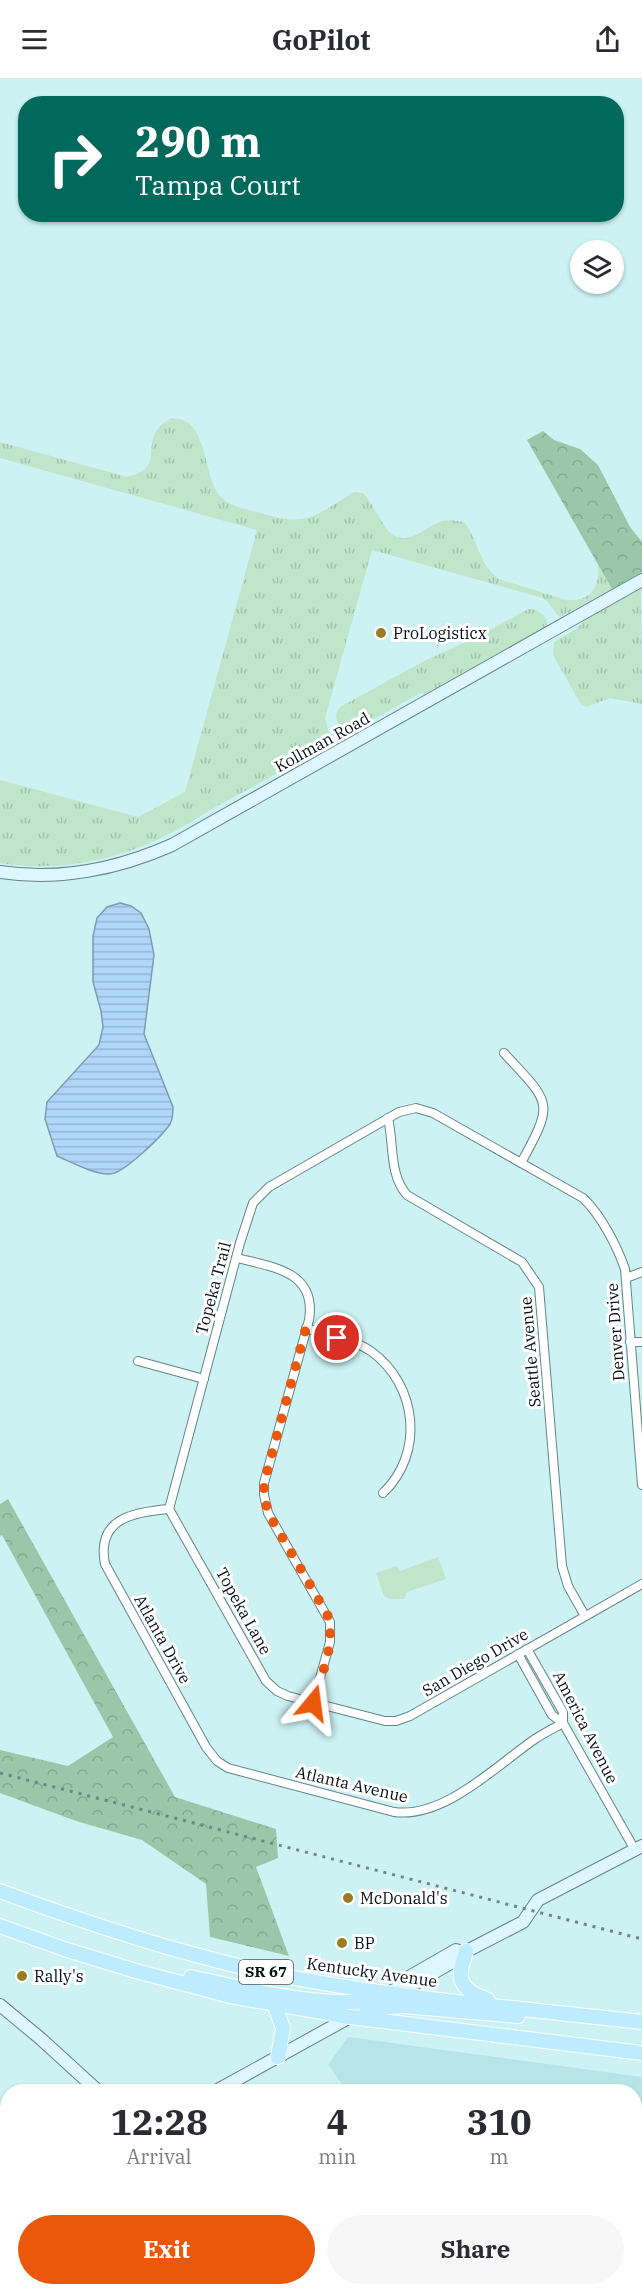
<!DOCTYPE html>
<style>
:root{--surface:#fff;--page:#f7f7f7;--text:#2b2b33;--muted:#7c7c81;--accent:#ea580c}
body{margin:0;font-family:"IBM Plex Serif",serif;background:var(--page);color:var(--text);height:100vh;display:flex;flex-direction:column;font-size:22px;white-space:nowrap}
*{box-sizing:border-box;margin:0}
p{font-size:20px;color:var(--muted)}
.icon{flex:none;width:33px;height:33px;fill:none;stroke:currentColor;stroke-width:2;stroke-linecap:round;stroke-linejoin:round}
.map{position:relative;flex:1;overflow:hidden}
.side{position:absolute;left:0px;top:2006px;width:642px;height:212px;display:flex;flex-direction:column;background:var(--surface);border-radius:24px 24px 0 0;box-shadow:0 2px 4px #0004}
.side>*{flex:none}
.guide{position:absolute;left:18px;top:18px;width:606px;height:126px;border-radius:24px;box-shadow:0 2px 4px #0004;background:#00695c;color:#fff;overflow:hidden}
.controls{position:absolute;left:570px;top:162px;display:grid;gap:12px}
.controls a{display:grid;place-items:center;width:54px;height:54px;border-radius:50%;background:var(--surface);box-shadow:0 2px 4px #0004;font-size:30px}
.pin{position:absolute;display:grid;place-items:center;width:51px;height:51px;color:#fff;margin:-26px;border:3px solid #fff;border-radius:50%;box-shadow:0 2px 6px #0007}
.me{position:absolute;width:66px;margin:-33px;rotate:16deg;stroke-linejoin:round;filter:drop-shadow(0 0 4px #0008)}
.turn{display:flex;align-items:center;gap:21px;height:126px;padding:0 18px;font-size:27px}
.turn .icon{width:78px;height:78px;stroke-width:2.5}
.turn b{display:block;font-size:42px;line-height:51px}
.eta{display:flex;justify-content:space-evenly;align-items:center;height:102px;text-align:center}
.eta b{font-size:36px;font-weight:800;line-height:42px}
.cta{display:flex;gap:12px;margin-top:auto;padding:12px 18px}
.cta a{flex:1;height:69px;border-radius:36px;background:var(--accent);color:#fff;font-size:24px;font-weight:800;line-height:69px;text-align:center}
.cta a+a{background:var(--page);color:var(--text)}
header{display:flex;justify-content:space-between;align-items:center;height:78px;padding:0 18px;background:var(--surface);font-size:27px;font-weight:800}
.map>svg:first-child{display:block}
.built{fill:#b6e4e7}
.grass{fill:url(#grass-tufts)}
.forest{fill:url(#forest-crowns)}
.park{fill:#bfe5cb}
.water{fill:url(#water-rules);stroke:#7d9bb4;stroke-width:1.5}
.lines{fill:none;stroke-linecap:round;stroke-linejoin:round}
.street-casing{stroke:#638688;stroke-width:10}
.secondary-casing{stroke:#638688;stroke-width:14}
.primary-casing{stroke:#fff;stroke-width:16}
.street{stroke:#fff;stroke-width:8}
.secondary{stroke:#ddf6ff;stroke-width:12}
.primary{stroke:#bcecfe;stroke-width:14}
.rail{stroke:#6d8789;stroke-width:3;stroke-dasharray:3 6;stroke-linecap:butt}
.route{stroke:#ea580c;stroke-width:10;stroke-dasharray:0 18}
.poi-dot{fill:#9c7b25;stroke:#fff;stroke-width:2}
.labels{text-anchor:middle;stroke-width:6;stroke-linejoin:round;paint-order:stroke}
.shield{fill:#fff;stroke:#505859;stroke-width:1.5}
.shield-label{font-size:15px;font-weight:bold;fill:#051112}
.poi-label{font-size:16px;fill:#051112;stroke:#fff;text-anchor:start}
.street-label{font-size:16px;fill:#051112;stroke:#fff}
</style>
<header><svg class="icon" aria-label="menu" viewBox="0 0 24 24"><path d="M4 6h16M4 12h16M4 18h16"/></svg>GoPilot<svg class="icon" aria-label="share" viewBox="0 0 24 24"><path d="M12 15V3M7 8l5-5 5 5M5 13v7h14v-7"/></svg></header>
<div class="map">
<svg width="642" height="2216" viewBox="0 0 642 2216">
<defs>
<pattern id="grass-tufts" width="24" height="20" patternUnits="userSpaceOnUse" patternTransform="scale(1.5)"><rect width="24" height="20" fill="#bfe5cb"/><path d="M3 7l-1-3M5 7V3M7 7l1-3M15 17l-1-3M17 17v-4M19 17l1-3" fill="none" stroke="#a3c3ad"/></pattern>
<pattern id="forest-crowns" width="20" height="18" patternUnits="userSpaceOnUse" patternTransform="scale(1.5)"><rect width="20" height="18" fill="#9ac7a9"/><path d="M2 6a3 3 0 1 1 6 0M12 15a3 3 0 1 1 6 0" fill="none" stroke="#83aa90"/></pattern>
<pattern id="water-rules" width="6" height="5" patternUnits="userSpaceOnUse" patternTransform="scale(1.5)"><rect width="6" height="5" fill="#b0d6f9"/><path d="M0 2.5h6" fill="none" stroke="#96b7d4"/></pattern>
</defs>
<rect width="100%" height="100%" fill="#ccf2f4"/>
<!-- built -->
<path class="built" d="M 348,1959 L 642,1999 L 642,2200 L 634,2200 L 634,2013 L 347,2013 L 328,1987 Z"/>
<!-- grass -->
<g class="grass">
<path d="M 172,340 C 211,341 201,400 222,420 C 232,429 248,432 261,435 C 277,440 290,444 306,440 C 321,437 341,421 355,414 L 363,415 C 373,426 378,440 387,451 C 403,471 421,453 437,445 C 446,441 457,442 465,445 C 478,463 480,488 499,501 L 566,522 C 591,524 600,509 598,487 L 612,511 L 561,539 C 553,535 551,525 543,520 L 372,472 L 325,640 L 330,659 L 326,669 C 291,688 256,707 221,726 C 200,738 179,752 157,762 C 109,784 53,794 0,785 L 0,702 L 138,739 L 185,714 L 257,452 L 0,380 L 0,364 L 127,399 C 171,390 133,359 172,340 Z"/>
<path d="M 641,510 L 642,626 L 610,620 L 586,629 L 580,625 L 553,577 L 554,564 L 576,551 L 588,539 Z"/>
<path d="M 528,531 C 539,531 549,538 547,550 L 425,619 L 422,614 L 351,654 C 338,653 332,639 340,629 L 426,582 L 475,560 Z"/>
</g>
<!-- forest -->
<g class="forest">
<path d="M 543,353 L 554,362 L 580,371 L 598,387 L 630,449 L 642,464 L 642,494 L 612,511 L 527,362 Z"/>
<path d="M 8,1421 L 175,1719 L 276,1751 L 278,1780 L 256,1789 L 289,1878 L 210,1859 L 206,1806 L 142,1762 L 76,1743 L 0,1715 L 0,1672 L 68,1688 L 113,1659 L 2,1457 L 0,1458 L 0,1426 Z"/>
<path d="M 51,2210 L 148,2210 L 153,2216 L 52,2216 Z"/>
<path d="M 307,2210 L 419,2210 L 415,2216 L 313,2216 Z"/>
</g>
<!-- park -->
<path class="park" d="M 438,1479 L 446,1501 L 407,1514 L 404,1521 L 390,1521 L 384,1518 L 376,1495 L 397,1488 L 400,1493 Z"/>
<!-- water -->
<path class="water" d="M 120,825 L 131,828 L 141,835 L 149,851 L 154,877 L 144,956 L 173,1029 C 173,1035 173,1041 170,1046 C 162,1058 123,1096 110,1096 C 95,1097 71,1084 57,1078 L 45,1041 L 47,1024 L 99,967 L 103,949 L 101,933 L 93,904 L 93,858 L 97,840 L 107,829 Z"/>
<g class="lines">
<defs>
<g id="street">
<path d="M 504,975 C 551,1026 555,1023 521,1085"/>
<path d="M 388,1040 C 394,1066 389,1097 407,1117 L 522,1184 L 539,1209 L 562,1488 L 568,1508 L 585,1538"/>
<path d="M 237,1180 C 272,1189 317,1193 309,1242 L 264,1405 L 264,1417 L 268,1435 L 330,1544 L 330,1564 L 313,1625"/>
<path d="M 626,1200 L 642,1194"/>
<path d="M 306,1250 C 327,1257 354,1261 372,1274 C 417,1307 425,1375 383,1415"/>
<path d="M 630,1264 L 642,1264"/>
<path d="M 138,1283 L 204,1301"/>
<path d="M 169,1431 L 240,1165 L 253,1125 L 269,1109 L 399,1034 L 416,1030 L 433,1035 L 583,1120 C 601,1137 617,1168 625,1191 L 642,1407"/>
<path d="M 169,1431 C 134,1434 96,1440 105,1486 L 206,1669 L 217,1683 L 228,1690 L 394,1734 C 444,1741 497,1687 535,1661 C 544,1655 554,1650 563,1645"/>
<path d="M 169,1431 L 266,1603 L 277,1613 L 288,1618 L 385,1643 L 396,1643 L 410,1638 L 642,1506"/>
<path d="M 527,1571 L 563,1634 L 563,1645 L 635,1772"/>
<path d="M 518,1576 L 552,1637 L 563,1645"/>
</g>
<g id="secondary">
<path d="M 0,794 C 58,803 118,791 172,767 L 642,502"/>
<path d="M 406,1906 L 409,1899 L 456,1872 L 463,1875"/>
<path d="M 0,1927 L 41,1961 L 98,2013"/>
<path d="M 216,2013 L 350,1939 L 390,1914 L 406,1906 L 414,1906 L 461,1879 L 463,1875 L 523,1844 L 538,1822 L 642,1768"/>
<path d="M 0,2136 L 8,2131"/>
<path d="M 0,2209 L 4,2216"/>
<path d="M 286,2210 L 293,2216"/>
</g>
<g id="primary">
<path d="M 0,1813 C 88,1846 177,1875 269,1895 C 391,1920 518,1930 642,1944"/>
<path d="M 0,1848 L 64,1871 L 136,1893 L 230,1918 L 350,1939 L 642,1975"/>
<path d="M 466,1873 C 465,1880 462,1885 461,1892 C 458,1910 475,1917 488,1922"/>
<path d="M 191,1899 C 249,1912 319,1930 378,1922"/>
<path d="M 274,1926 L 283,1950 L 278,1979"/>
<path d="M 367,1931 L 403,1928 L 518,1938"/>
</g>
</defs>
<!-- street casing -->
<use href="#street" class="street-casing"/>
<!-- secondary casing -->
<use href="#secondary" class="secondary-casing"/>
<!-- primary casing -->
<use href="#primary" class="primary-casing"/>
<!-- street -->
<use href="#street" class="street"/>
<!-- secondary -->
<use href="#secondary" class="secondary"/>
<!-- primary -->
<use href="#primary" class="primary"/>
<!-- rail -->
<path class="rail" d="M 0,1695 L 642,1861"/>
</g>
<g class="lines">
<!-- route -->
<path class="route" d="M 313,1625 C 321,1597 337,1564 327,1536 L 268,1435 L 264,1417 L 264,1405 L 306,1250 L 337,1260"/>
</g>
<!-- markers -->
<g class="poi-dot">
<circle cx="381" cy="555" r="6"/>
<circle cx="348" cy="1820" r="6"/>
<circle cx="342" cy="1865" r="6"/>
<circle cx="22" cy="1898" r="6"/>
</g>
<g class="labels">
<!-- shield labels -->
<rect class="shield" x="239" y="1882" width="54" height="24" rx="4.5"/>
<g class="shield-label">
<text x="266" y="1899">SR 67</text>
</g>
<!-- poi labels -->
<g class="poi-label">
<text x="393" y="561">ProLogisticx</text>
<text x="360" y="1826">McDonald's</text>
<text x="354" y="1871">BP</text>
<text x="34" y="1904">Rally's</text>
</g>
<!-- street labels -->
<g class="street-label">
<text transform="translate(322 664) rotate(-29)" y="6">Kollman Road</text>
<text transform="translate(213 1210) rotate(-75)" y="6">Topeka Trail</text>
<text transform="translate(615 1254) rotate(-94)" y="6">Denver Drive</text>
<text transform="translate(530 1274) rotate(-95)" y="6">Seattle Avenue</text>
<text transform="translate(244 1533) rotate(61)" y="6">Topeka Lane</text>
<text transform="translate(163 1561) rotate(61)" y="6">Atlanta Drive</text>
<text transform="translate(475 1584) rotate(-30)" y="6">San Diego Drive</text>
<text transform="translate(586 1649) rotate(63)" y="6">America Avenue</text>
<text transform="translate(352 1706) rotate(13)" y="6">Atlanta Avenue</text>
<text transform="translate(372 1894) rotate(8)" y="6">Kentucky Avenue</text>
</g>
</g>
</svg>
<div class="controls">
<a><svg class="icon" aria-label="layers" viewBox="0 0 24 24"><path d="M12 4l9 5-9 5-9-5zM3 14l9 5 9-5"/></svg></a>
</div>
<div class="pin" style="left:337px;top:1260px;background:#d93025"><svg class="icon" aria-label="arrive" viewBox="0 0 24 24"><path d="M6 21V4h12l-3 4 3 4H6"/></svg></div>
<svg class="me" style="left:313px;top:1625px" viewBox="-20 -20 40 40"><path d="M0-17L14 15 0 8-14 15z" fill="#ea580c" stroke="#fff" stroke-width="4"/></svg>
<div class="guide">
<div class="turn"><svg class="icon" aria-label="right" viewBox="0 0 24 24"><path d="M7 20v-9h11M14 6l5 5-5 5"/></svg><div><b>290 m</b>Tampa Court</div></div>
</div>
<section class="side">
<div class="eta">
<div><b>12:28</b><p>Arrival</p></div>
<div><b>4</b><p>min</p></div>
<div><b>310</b><p>m</p></div>
</div>
<div class="cta"><a>Exit</a><a>Share</a></div>
</section>
</div>
